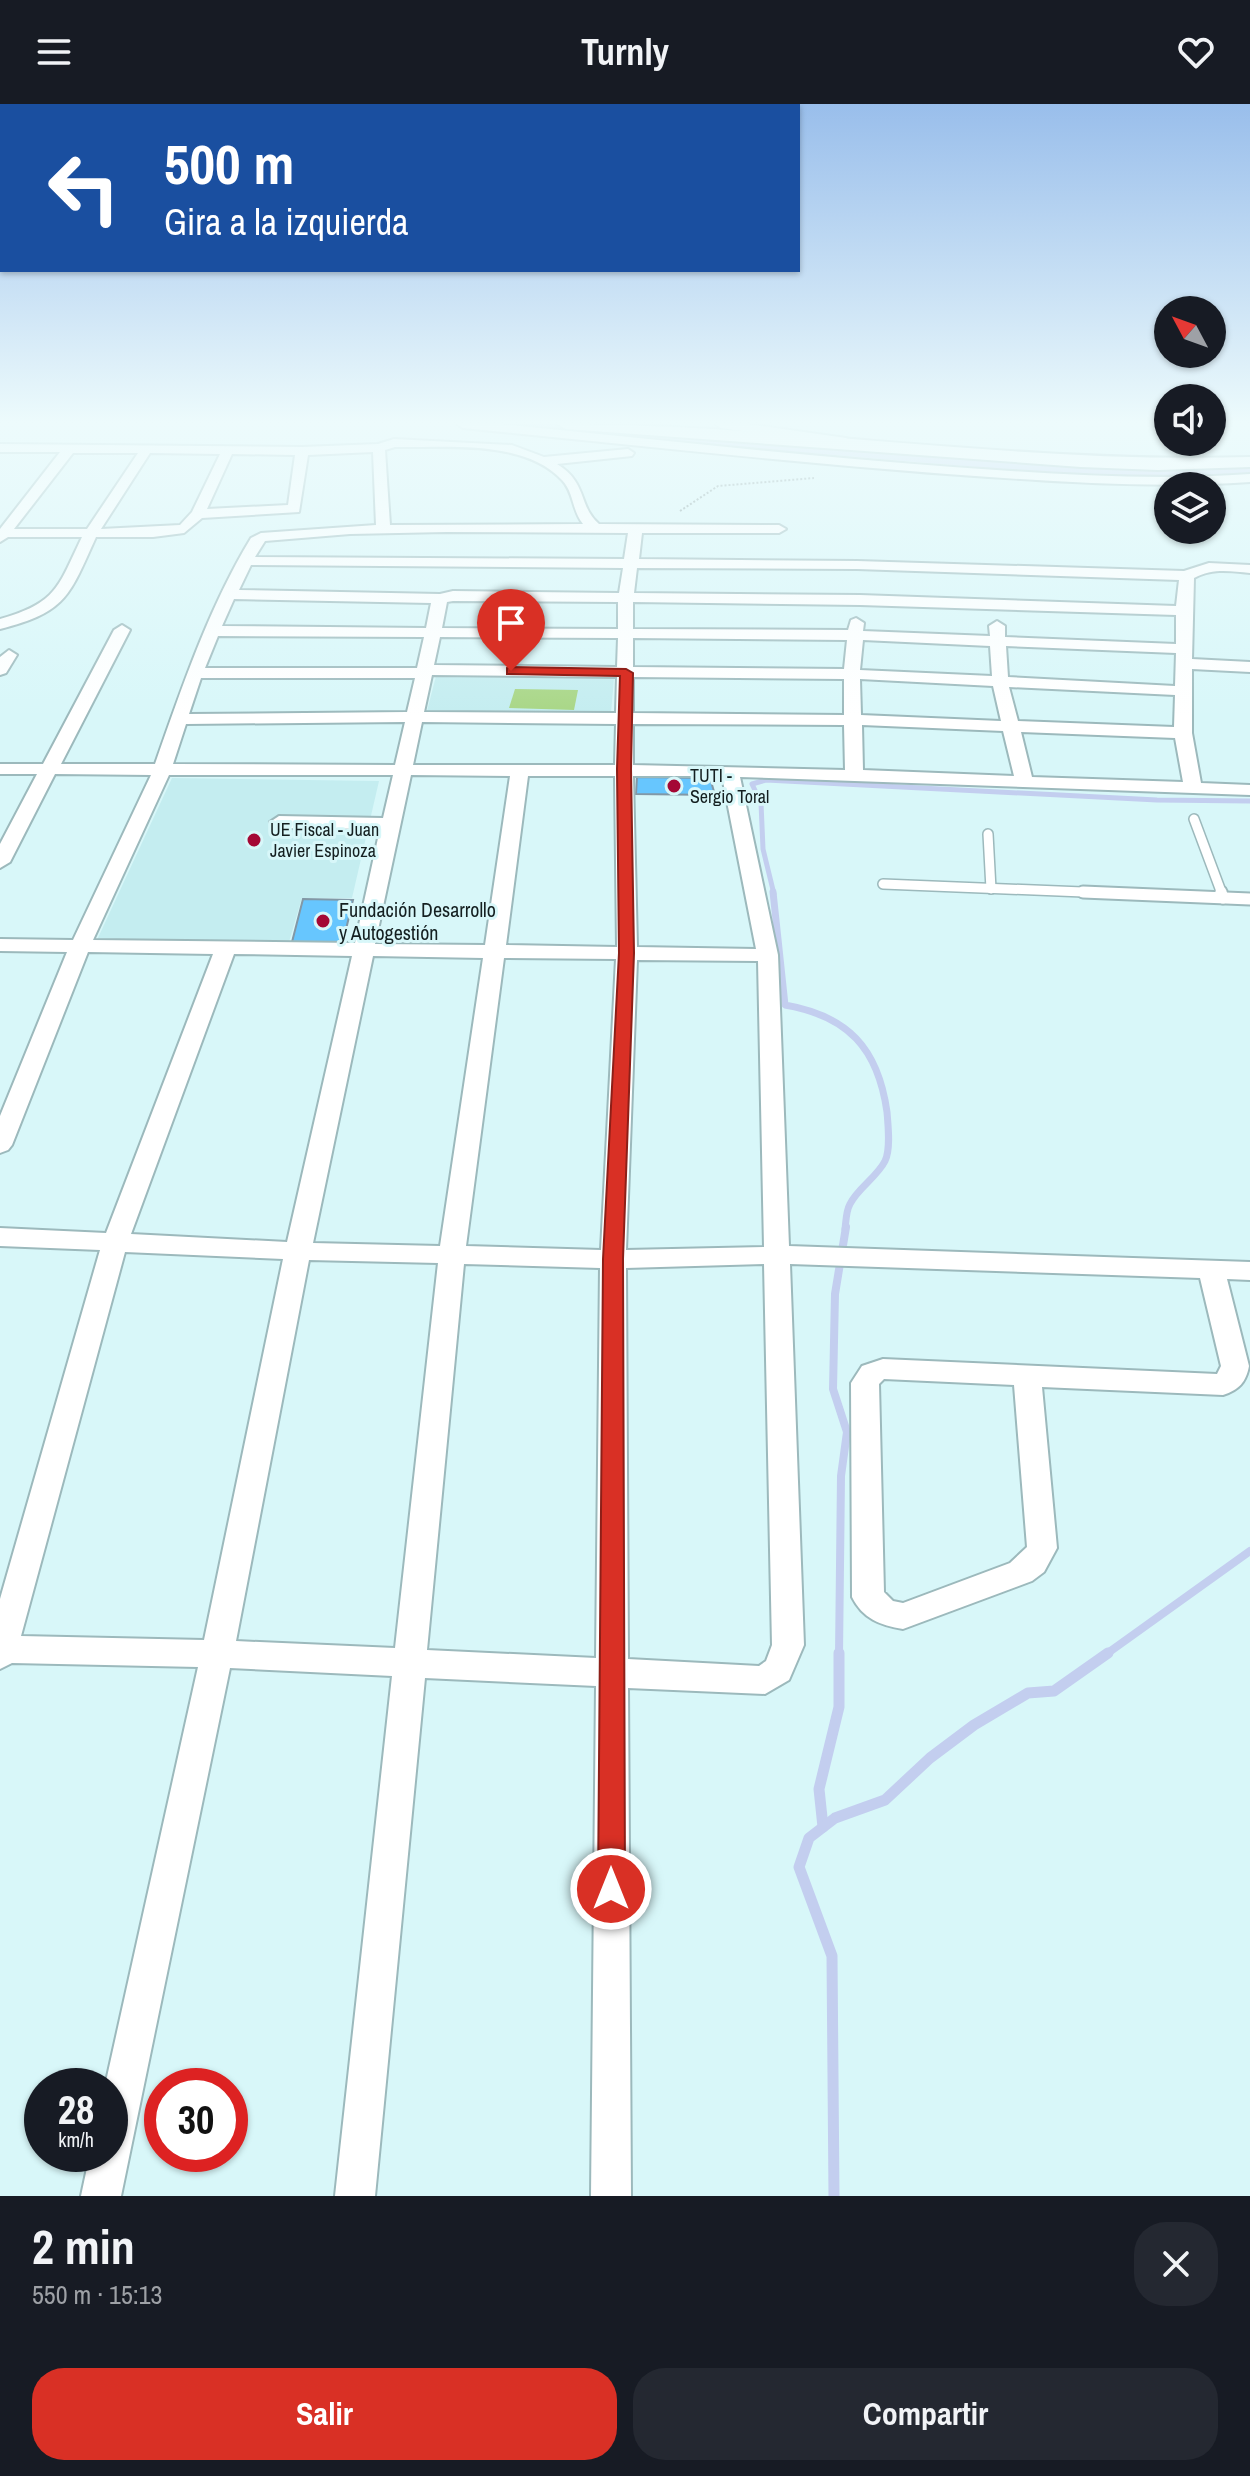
<!DOCTYPE html>
<html lang="es">
<meta charset="utf-8">
<style>
:root{--surface:#171b24;--page:#242831;--text:#f1f3f6;--muted:#9ea1a6;--accent:#d93025}
body{margin:0;font-family:"Archivo Narrow",sans-serif;background:var(--page);color:var(--text);height:100vh;display:flex;flex-direction:column;font-size:30px;white-space:nowrap}
*{box-sizing:border-box;margin:0}
p{font-size:26px;color:var(--muted)}
.icon{flex:none;width:44px;height:44px;fill:none;stroke:currentColor;stroke-width:2;stroke-linecap:round;stroke-linejoin:round}
.map{position:relative;height:2092px;overflow:hidden}
.panel{display:flex;flex-direction:column;background:var(--surface);flex:1}
.panel>*{flex:none}
.guide{position:absolute;left:0px;top:0px;width:800px;height:168px;box-shadow:0 2px 6px #0004;background:#1a4fa0;color:#fff;overflow:hidden}
.needle{width:52px;rotate:311deg}
.fabs{position:absolute;left:1154px;top:192px;display:grid;gap:16px}
.fabs a{display:grid;place-items:center;width:72px;height:72px;border-radius:50%;background:var(--surface);box-shadow:0 2px 6px #0004;font-size:40px}
.speed{position:absolute;left:24px;top:1964px;display:flex;gap:16px;font-size:40px;font-weight:700;text-align:center}
.speed>*{display:grid;place-content:center;width:104px;height:104px;border-radius:50%;background:var(--surface);box-shadow:0 2px 6px #0004;line-height:1}
.speed small{font-size:20px;font-weight:400}
.speed .limit{border:12px solid #d22;background:#fff;color:#111}
.pin{position:absolute;display:grid;place-items:center;width:68px;height:68px;color:#fff;margin:-82px -34px;border-radius:50% 50% 50% 0;rotate:-45deg;box-shadow:0 0 8px #0007}
.pin .icon{rotate:45deg}
.me{position:absolute;width:88px;margin:-44px;rotate:0deg;stroke-linejoin:round;filter:drop-shadow(0 0 6px #0008)}
.turn{display:flex;align-items:center;gap:28px;height:168px;padding:0 32px;font-size:36px}
.turn .icon{width:104px;height:104px;stroke-width:2.5}
.turn b{display:block;font-size:56px;line-height:68px}
.round{display:grid;place-items:center;flex:none;width:84px;height:84px;border-radius:32px;background:var(--page)}
.head{display:flex;align-items:center;justify-content:space-between;height:136px;padding:0 32px}
h1{font-size:48px;font-weight:700;line-height:60px}
.primary-button{display:flex;gap:16px;margin-top:auto;padding:16px 32px}
.primary-button a{flex:1;height:92px;border-radius:32px;background:var(--accent);color:#fff;font-size:32px;font-weight:700;line-height:92px;text-align:center}
.primary-button a+a{background:var(--page);color:var(--text)}
header{display:flex;justify-content:space-between;align-items:center;height:104px;padding:0 32px;background:var(--surface);font-size:36px;font-weight:700}
.map>svg:first-child{display:block}
.built{fill:#c4edf0}
.green{fill:#a8d685}
.lines{fill:none;stroke-linecap:round;stroke-linejoin:round}
.stream-far3{stroke:#c3ceef;stroke-width:5}
.stream-far2{stroke:#c3ceef;stroke-width:7}
.stream-far1{stroke:#c3ceef;stroke-width:8}
.stream{stroke:#c3ceef;stroke-width:11}
.canal{fill:#c3ceef;fill-rule:evenodd}
.building{fill:#67c6fe;stroke:#8298a6;stroke-width:2}
.lane-far1-casing{stroke:#9cb9bc;stroke-width:12}
.lane-casing{stroke:#9cb9bc;stroke-width:15}
.street-casing{stroke:#9cb9bc;stroke-width:4}
.secondary-casing{stroke:#9cb9bc;stroke-width:4}
.path{stroke:#7d9394;stroke-width:2;stroke-dasharray:2 2;stroke-linecap:butt}
.lane-far1{stroke:#fff;stroke-width:9}
.lane{stroke:#fff;stroke-width:11}
.street{fill:#fff;fill-rule:evenodd}
.secondary{fill:#fff;fill-rule:evenodd}
.route{fill:#d93025;stroke:#8d1f18;stroke-width:2}
.poi-dot{fill:#a40835;stroke:#d8f7f9;stroke-width:3}
.labels{text-anchor:middle;stroke-width:6;stroke-linejoin:round;paint-order:stroke}
.far-poi-label{font-size:18px;fill:#141f20;stroke:#d8f7f9;text-anchor:start}
.poi-label{font-size:20px;fill:#141f20;stroke:#d8f7f9;text-anchor:start}
</style>
<header><svg class="icon" aria-label="menu" viewBox="0 0 24 24"><path d="M4 6h16M4 12h16M4 18h16"/></svg>Turnly<svg class="icon" aria-label="heart" viewBox="0 0 24 24"><path d="M12 20l-8-8c-3-5 5-10 8-4 3-6 11-1 8 4z"/></svg></header>
<div class="map">
<svg width="1250" height="2092" viewBox="0 0 1250 2092">
<rect width="100%" height="100%" fill="#d8f7f9"/>
<!-- built -->
<g class="built">
<path d="M 436,572 L 614,574 L 611,609 L 427,607 Z"/>
<path d="M 172,674 L 379,677 L 352,794 L 302,794 L 289,838 L 97,836 Z"/>
</g>
<!-- green -->
<path class="green" d="M 515,585 L 578,586 L 574,606 L 509,604 Z"/>
<g class="lines">
<!-- stream-far3 -->
<path class="stream-far3" d="M 774,790 L 763,745 L 761,699 L 752,680 L 766,676 L 1157,696 L 1250,697"/>
<!-- stream-far2 -->
<path class="stream-far2" d="M 773,788 L 785,901 C 848,912 878,944 887,1008 C 888,1021 891,1045 885,1057 C 877,1073 858,1084 850,1100 C 846,1107 846,1117 845,1125"/>
<!-- stream-far1 -->
<g class="stream-far1">
<path d="M 839,1551 L 841,1372 L 847,1328 L 833,1285 L 835,1190 L 846,1123"/>
<path d="M 1105,1551 L 1250,1447"/>
</g>
<!-- stream -->
<g class="stream">
<path d="M 823,1723 L 819,1685 L 839,1603 L 839,1549"/>
<path d="M 834,2092 L 832,1852 L 799,1763 L 809,1734 L 835,1714 L 885,1696 L 930,1654 L 974,1621 L 1028,1589 L 1054,1587 L 1108,1549"/>
</g>
<!-- canal -->
<path class="canal" d="M 506,320 L 561,320 L 1059,362 L 1153,367 L 1250,361 L 1250,369 L 1153,375 L 1059,370 L 513,324 Z"/>
</g>
<!-- building -->
<g class="building">
<path d="M 637,673 L 710,674 L 715,691 L 636,690 Z"/>
<path d="M 303,795 L 353,796 L 343,838 L 292,838 Z"/>
</g>
<g class="lines">
<defs>
<g id="lane-far1">
<path d="M 1194,715 L 1222,790"/>
<path d="M 988,730 L 991,785"/>
<path d="M 883,780 L 1132,790"/>
</g>
<g id="lane">
<path d="M 1083,788 L 1250,795"/>
<path d="M 1221,788 L 1223,794"/>
</g>
<g id="street">
<path d="M 457,320 L 500,320 C 651,335 802,352 953,363 C 1052,370 1151,377 1250,370 L 1250,378 C 1149,385 1047,377 947,370 C 785,358 624,340 463,324 Z"/>
<path d="M 715,320 L 747,320 L 846,334 L 852,338 L 846,342 L 721,324 Z"/>
<path d="M 394,335 L 512,341 L 544,353 L 628,345 L 634,349 L 632,352 L 557,360 C 588,379 578,402 599,420 L 779,421 L 786,425 L 779,429 L 642,429 L 639,455 L 857,457 L 1184,467 L 1209,459 L 1250,461 L 1250,469 C 1230,467 1212,464 1194,474 L 1192,555 L 1250,558 L 1250,568 L 1192,565 L 1192,629 L 1201,679 L 1250,681 L 1250,691 L 740,673 L 778,851 L 789,1142 L 1250,1158 L 1250,1176 L 1227,1175 L 1249,1262 C 1246,1278 1239,1286 1223,1291 L 1042,1283 L 1057,1444 L 1044,1468 L 1032,1477 L 903,1525 C 880,1521 863,1515 852,1493 L 851,1279 L 862,1262 L 883,1255 L 1217,1270 L 1221,1262 L 1200,1174 L 790,1160 L 804,1541 L 789,1576 L 765,1590 L 628,1584 L 631,2092 L 591,2092 L 596,1582 L 425,1574 L 375,2092 L 335,2092 L 392,1572 L 230,1564 L 121,2092 L 81,2092 L 90,2050 L 110,2050 L 110,1982 L 105,1982 L 198,1563 L 12,1559 L 0,1565 L 0,1495 L 100,1146 L 0,1142 L 0,1124 L 106,1129 L 213,850 L 88,848 L 12,1041 L 8,1046 L 0,1049 L 0,1012 L 67,848 L 0,847 L 0,835 L 73,836 L 151,671 L 55,670 L 10,758 L 0,764 L 0,740 L 37,670 L 0,670 L 0,660 L 43,660 L 114,526 L 122,521 L 130,526 L 61,660 L 155,660 C 182,583 209,503 251,434 L 261,429 L 376,421 L 373,348 L 308,351 L 299,408 L 202,414 L 184,429 L 153,433 L 96,433 C 69,492 67,508 0,525 L 0,515 C 57,499 58,483 82,433 L 8,433 L 0,438 L 0,425 L 60,348 L 0,348 L 0,340 L 302,343 L 378,340 ZM 395,343 C 446,344 523,335 562,376 C 574,388 572,407 583,420 L 390,421 L 385,346 ZM 73,349 L 138,349 L 87,425 L 14,425 ZM 150,349 L 220,350 L 192,408 L 180,421 L 101,425 ZM 232,350 L 295,351 L 288,401 L 207,405 ZM 446,428 L 628,429 L 624,455 L 255,453 L 265,437 L 350,430 ZM 251,461 L 623,464 L 619,489 L 453,487 L 440,490 L 239,486 ZM 637,464 L 857,465 L 1179,476 L 1176,502 L 860,491 L 634,489 ZM 234,495 L 431,499 L 426,524 L 222,522 ZM 453,497 L 618,498 L 618,525 L 442,524 L 447,498 ZM 633,498 L 860,501 L 1176,511 L 1176,540 L 1005,533 L 1005,522 L 997,517 L 989,522 L 990,532 L 863,527 L 864,519 L 856,514 L 851,516 L 848,526 L 633,525 ZM 218,532 L 424,533 L 417,564 L 205,564 ZM 440,533 L 618,534 L 617,563 L 434,561 ZM 633,534 L 847,536 L 844,565 L 633,563 ZM 863,536 L 990,542 L 992,572 L 860,566 ZM 1006,542 L 1176,549 L 1175,582 L 1008,573 ZM 432,571 L 617,573 L 616,609 L 424,608 ZM 633,573 L 844,575 L 844,611 L 633,609 ZM 201,574 L 415,574 L 407,608 L 189,610 ZM 860,575 L 993,582 L 1001,617 L 861,611 ZM 1009,583 L 1175,591 L 1174,623 L 1018,617 ZM 405,618 L 395,661 L 173,660 L 186,620 ZM 422,618 L 616,620 L 615,661 L 413,661 ZM 633,620 L 844,621 L 845,666 L 633,661 ZM 862,621 L 1003,627 L 1014,672 L 863,666 ZM 1021,628 L 1175,634 L 1183,678 L 1032,673 ZM 169,671 L 393,671 L 383,714 L 279,712 L 270,718 L 279,724 L 380,725 L 355,839 L 93,836 ZM 411,671 L 510,672 L 485,841 L 375,840 ZM 528,672 L 615,672 L 617,843 L 506,841 ZM 633,672 L 722,672 L 756,845 L 637,843 ZM 234,850 L 352,852 L 287,1138 L 131,1130 ZM 373,852 L 483,854 L 440,1142 L 313,1139 ZM 504,854 L 616,855 L 601,1146 L 466,1142 ZM 637,856 L 758,857 L 764,1143 L 626,1146 ZM 125,1148 L 283,1155 L 204,1536 L 21,1532 ZM 309,1156 L 438,1159 L 395,1544 L 236,1537 ZM 464,1160 L 600,1164 L 596,1554 L 427,1546 ZM 764,1160 L 772,1541 L 766,1557 L 759,1562 L 628,1555 L 626,1164 ZM 884,1275 L 1014,1281 L 1027,1443 L 1010,1459 L 903,1499 L 893,1497 L 884,1488 L 879,1280 Z"/>
<path d="M 9,546 L 17,551 L 6,569 L 0,571 L 0,553 Z"/>
</g>
<path id="secondary" d="M 557,320 C 789,320 1018,360 1250,353 L 1250,363 L 1158,366 L 1081,363 L 566,325 Z"/>
</defs>
<!-- lane-far1 casing -->
<use href="#lane-far1" class="lane-far1-casing"/>
<!-- lane casing -->
<use href="#lane" class="lane-casing"/>
<!-- street casing -->
<use href="#street" class="street-casing"/>
<!-- secondary casing -->
<use href="#secondary" class="secondary-casing"/>
<!-- path -->
<path class="path" d="M 680,407 L 718,382 L 814,374"/>
<!-- lane-far1 -->
<use href="#lane-far1" class="lane-far1"/>
<!-- lane -->
<use href="#lane" class="lane"/>
<!-- street -->
<use href="#street" class="street"/>
<!-- secondary -->
<use href="#secondary" class="secondary"/>
</g>
<!-- sky -->
<linearGradient id="sky" x2="0" y2="1"><stop stop-color="#99beeb"/><stop offset="0.52" stop-color="#edfbfc"/><stop offset="1" stop-color="#edfbfc" stop-opacity="0"/></linearGradient>
<rect width="1250" height="613" fill="url(#sky)"/>
<!-- route -->
<path class="route" d="M 511,563 L 626,565 L 633,569 L 631,665 L 634,849 L 623,1155 L 625,1785 L 621,1794 L 611,1798 L 602,1794 L 598,1785 L 603,1155 L 619,849 L 617,665 L 620,572 L 507,570 L 507,564 Z"/>
<!-- markers -->
<g class="poi-dot">
<circle cx="674" cy="682" r="8"/>
<circle cx="254" cy="736" r="8"/>
<circle cx="323" cy="817" r="8"/>
</g>
<g class="labels">
<!-- far-poi labels -->
<g class="far-poi-label">
<text x="690" y="678">TUTI -<tspan x="690" dy="21">Sergio Toral</tspan></text>
<text x="270" y="732">UE Fiscal - Juan<tspan x="270" dy="21">Javier Espinoza</tspan></text>
</g>
<!-- poi labels -->
<g class="poi-label">
<text x="339" y="813">Fundación Desarrollo<tspan x="339" dy="23">y Autogestión</tspan></text>
</g>
</g>
</svg>
<div class="fabs">
<a><svg class="needle" viewBox="-14 -14 28 28"><path d="M0-13l5 13h-10z" fill="#e53935"/><path d="M0 13l5-13h-10z" fill="#9ea1a6"/></svg></a>
<a><svg class="icon" aria-label="sound" viewBox="0 0 24 24"><path d="M4 9h4l5-4v14l-5-4H4zM17 9q2 3 0 6"/></svg></a>
<a><svg class="icon" aria-label="layers" viewBox="0 0 24 24"><path d="M12 4l9 5-9 5-9-5zM3 14l9 5 9-5"/></svg></a>
</div>
<div class="speed"><div>28<small>km/h</small></div><div class="limit">30</div></div>
<div class="pin" style="left:511px;top:567px;background:#d93025"><svg class="icon" aria-label="arrive" viewBox="0 0 24 24"><path d="M6 21V4h12l-3 4 3 4H6"/></svg></div>
<svg class="me" style="left:611px;top:1785px" viewBox="-20 -20 40 40"><circle r="17" fill="#d93025" stroke="#fff" stroke-width="3"/><path d="M0-11L8 9 0 5-8 9z" fill="#fff"/></svg>
<div class="guide">
<div class="turn"><svg class="icon" aria-label="left" viewBox="0 0 24 24"><path d="M17 20v-9H6M10 6l-5 5 5 5"/></svg><div><b>500 m</b>Gira a la izquierda</div></div>
</div>
</div>
<section class="panel">
<div class="head"><div><h1>2 min</h1><p>550 m · 15:13</p></div><a class="round"><svg class="icon" aria-label="close" viewBox="0 0 24 24"><path d="M6 6l12 12M18 6L6 18"/></svg></a></div>
<div class="primary-button"><a>Salir</a><a>Compartir</a></div>
</section>
